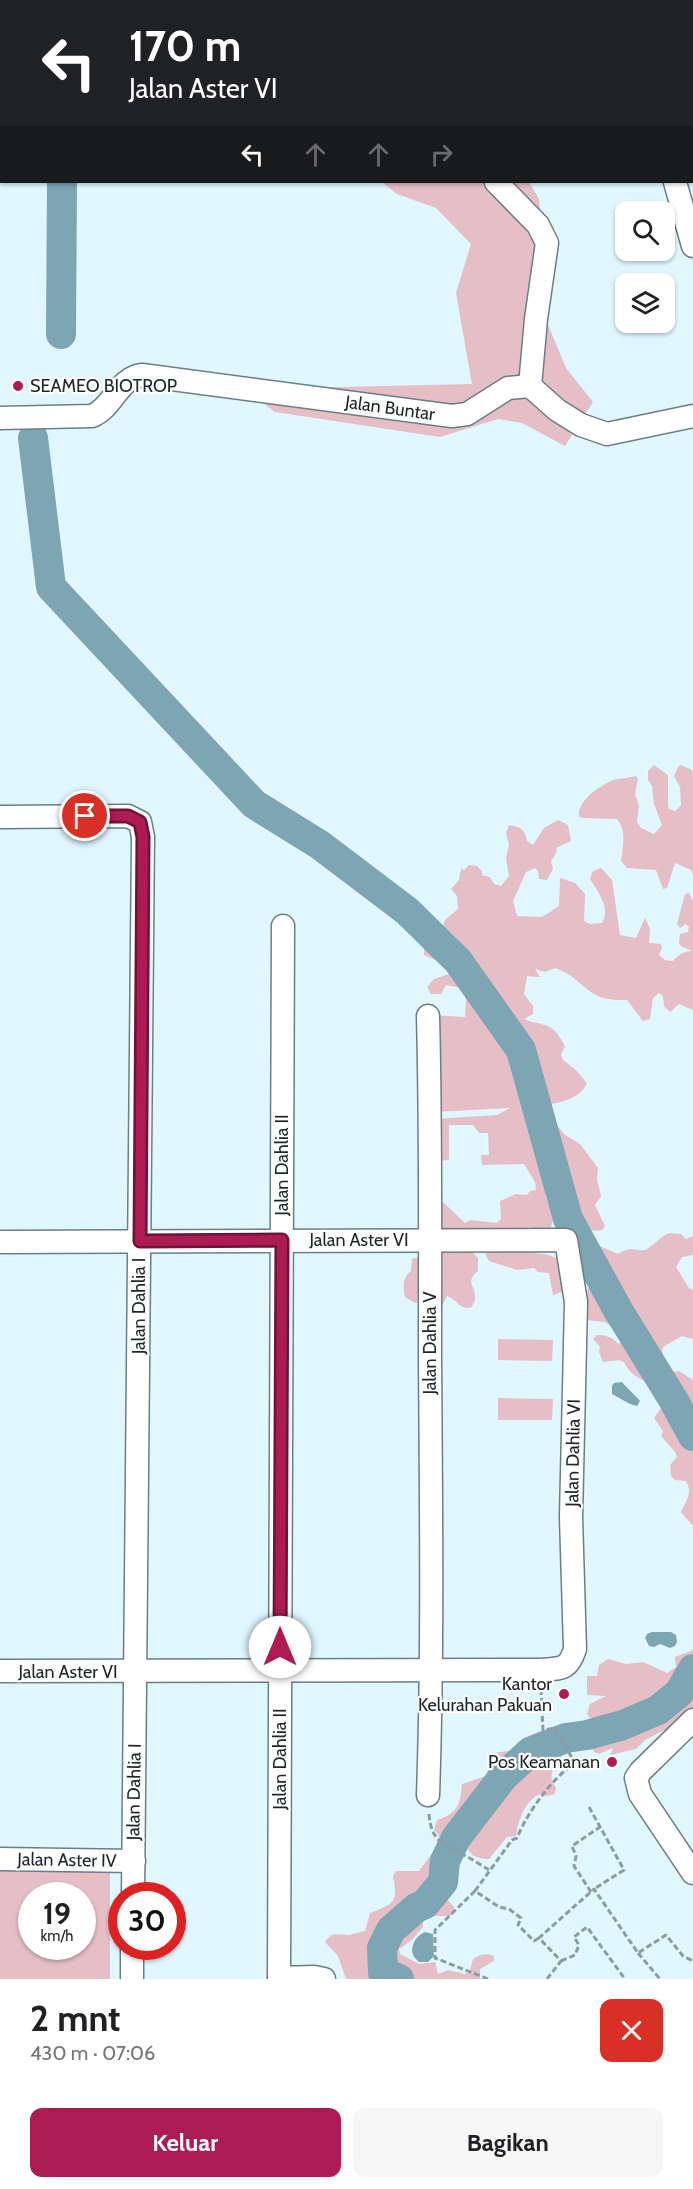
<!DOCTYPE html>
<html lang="id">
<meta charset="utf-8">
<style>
:root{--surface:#fff;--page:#f6f6f6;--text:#202124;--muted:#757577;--accent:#ac1b51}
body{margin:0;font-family:Cabin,sans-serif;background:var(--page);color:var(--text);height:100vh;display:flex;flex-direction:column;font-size:22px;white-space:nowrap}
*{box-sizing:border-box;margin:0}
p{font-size:20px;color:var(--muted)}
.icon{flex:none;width:33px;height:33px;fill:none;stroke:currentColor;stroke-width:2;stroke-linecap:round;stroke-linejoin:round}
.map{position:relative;height:1979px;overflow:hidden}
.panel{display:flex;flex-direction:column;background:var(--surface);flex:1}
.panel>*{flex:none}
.top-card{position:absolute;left:0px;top:0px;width:693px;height:183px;box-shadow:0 2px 4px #0004;background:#202124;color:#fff;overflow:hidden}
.controls{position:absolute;left:615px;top:201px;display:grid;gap:12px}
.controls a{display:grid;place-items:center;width:60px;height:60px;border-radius:12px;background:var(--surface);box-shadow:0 2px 4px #0004;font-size:30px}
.speed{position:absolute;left:18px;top:1882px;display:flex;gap:12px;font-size:30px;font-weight:700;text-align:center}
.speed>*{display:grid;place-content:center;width:78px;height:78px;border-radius:50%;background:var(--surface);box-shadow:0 2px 4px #0004;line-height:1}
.speed small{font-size:15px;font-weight:400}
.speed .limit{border:9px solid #d22;background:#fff;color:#111}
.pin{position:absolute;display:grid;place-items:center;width:51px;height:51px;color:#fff;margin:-26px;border:3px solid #fff;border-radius:50%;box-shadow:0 2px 6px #0007}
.me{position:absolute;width:66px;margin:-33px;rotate:0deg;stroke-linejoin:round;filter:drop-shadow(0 0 4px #0008)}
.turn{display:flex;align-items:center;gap:21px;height:126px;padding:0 30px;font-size:27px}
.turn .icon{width:78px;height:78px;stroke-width:2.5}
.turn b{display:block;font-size:42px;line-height:51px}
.lanes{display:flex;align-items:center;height:57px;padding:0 30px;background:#0003;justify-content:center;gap:30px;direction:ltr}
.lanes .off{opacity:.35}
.round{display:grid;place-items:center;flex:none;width:63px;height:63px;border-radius:12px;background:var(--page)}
.summary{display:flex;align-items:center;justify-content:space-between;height:102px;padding:0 30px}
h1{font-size:36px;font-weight:800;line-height:45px}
.primary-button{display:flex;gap:12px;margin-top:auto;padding:12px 30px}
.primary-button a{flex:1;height:69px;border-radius:12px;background:var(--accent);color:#fff;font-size:24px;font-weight:800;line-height:69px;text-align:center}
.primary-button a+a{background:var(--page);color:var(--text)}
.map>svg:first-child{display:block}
.green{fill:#e5bec6;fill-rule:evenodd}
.water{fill:#7da5b4}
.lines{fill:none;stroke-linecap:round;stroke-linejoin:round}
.river{stroke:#7da5b4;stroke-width:30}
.minor-casing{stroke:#6b7e85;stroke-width:25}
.path{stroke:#8c9ca2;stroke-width:3;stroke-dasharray:6 3;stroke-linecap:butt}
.minor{stroke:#fff;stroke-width:22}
.route-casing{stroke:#701235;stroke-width:15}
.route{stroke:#ac1b51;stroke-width:10}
.poi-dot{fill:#ac1b51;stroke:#fff;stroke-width:2}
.labels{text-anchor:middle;stroke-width:4.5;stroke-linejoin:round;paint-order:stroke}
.poi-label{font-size:18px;fill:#1e2629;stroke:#fff;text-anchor:end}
.street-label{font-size:18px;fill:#1e2629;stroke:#fff}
</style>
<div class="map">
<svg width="693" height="1979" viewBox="0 0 693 1979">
<rect width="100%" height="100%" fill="#e1f7ff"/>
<!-- green -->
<g class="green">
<path d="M 382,182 L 529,182 L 539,199 L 546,270 L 546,320 L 566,368 L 593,402 L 565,446 L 522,423 L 498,419 L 440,437 L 275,412 L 263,403 L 264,391 L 297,388 L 472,384 L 456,293 L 471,244 L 436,208 L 397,194 Z"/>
<path d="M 654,765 L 668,775 L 668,804 L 669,809 L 675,811 L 681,805 L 680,787 L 674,776 L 678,767 L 681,765 L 692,770 L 693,776 L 693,875 L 691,870 L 675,863 L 667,888 L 663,889 L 656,870 L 627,868 L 621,861 C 623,847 627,831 617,819 L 584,818 L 579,817 C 577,801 598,787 611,781 C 618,778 628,778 636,776 L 638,779 L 635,794 L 639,806 L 637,822 L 641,828 L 654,834 L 662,825 L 654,804 L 652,786 L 648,780 L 648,771 Z"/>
<path d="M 558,820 L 568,825 L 571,841 L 556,848 L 557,851 L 551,862 L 553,869 L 547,880 L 539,879 L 538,871 L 535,868 L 526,872 L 513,901 L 517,916 L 542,917 L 559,906 L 560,878 L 575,883 L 585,894 L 584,921 L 590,924 L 602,923 C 611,908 598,892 590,879 L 593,871 L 601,868 L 612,880 L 620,935 L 636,938 L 645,918 L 650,929 L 649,943 L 661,944 L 662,947 L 659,955 L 665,960 L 673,961 C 678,955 684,951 692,951 L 681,946 L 679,943 L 680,934 L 688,932 L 689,927 L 686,924 L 680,928 L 677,924 L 685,894 L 689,893 L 693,901 L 693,1010 L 679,1004 L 670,1012 L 664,1006 L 663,996 L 659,993 L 653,998 L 650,1019 L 643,1021 L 627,1000 C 616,1000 604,1000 594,994 C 580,985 572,973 555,968 L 545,972 L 535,969 L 540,977 L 527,976 L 524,994 L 533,1006 L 533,1014 L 524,1019 C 547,1028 551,1020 565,1046 L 561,1055 L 563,1060 L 576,1070 L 587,1083 C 581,1097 566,1101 552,1104 L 547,1113 L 565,1135 L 580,1144 L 598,1168 L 597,1179 L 601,1196 L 595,1205 L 605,1226 L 602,1230 C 589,1233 578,1225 565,1227 L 553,1210 L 549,1196 L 545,1194 L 553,1220 L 550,1231 L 527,1227 L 529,1237 L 537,1243 L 534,1253 L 545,1254 L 560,1259 L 564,1291 L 553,1295 L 549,1273 L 538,1272 L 534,1268 L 517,1270 L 489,1261 C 479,1242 476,1218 450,1234 L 445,1233 L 437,1222 L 434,1200 L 444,1203 L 465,1223 L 470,1220 L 497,1223 L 501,1219 L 500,1201 L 516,1194 L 527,1195 L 530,1191 L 536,1190 L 535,1182 L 524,1164 L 482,1165 L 481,1155 L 489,1155 L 488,1133 L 479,1133 L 473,1125 L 449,1125 L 449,1160 L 437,1161 L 434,1119 L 497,1115 L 510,1108 L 434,1112 L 431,1015 L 465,1017 L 466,999 L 461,988 L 446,985 L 441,994 L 431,994 L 427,987 L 434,979 L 449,974 L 442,963 L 424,955 L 424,945 L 421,942 L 446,940 L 455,954 L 466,958 L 472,965 L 470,954 L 453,947 L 443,927 L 445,920 L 458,909 L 457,896 L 451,889 L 459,880 L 461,868 L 464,870 L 469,865 L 477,866 L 482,871 L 482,875 L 490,877 L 494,884 L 501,886 L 509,876 L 506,858 L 509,845 L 506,833 L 509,825 C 521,827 525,829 527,841 L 533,845 L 544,828 Z"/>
<path d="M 669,1233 L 681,1234 L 686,1239 L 693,1236 L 693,1255 L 682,1257 L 676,1267 L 689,1288 L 693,1290 L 693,1339 L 682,1336 L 663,1347 C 661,1356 663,1366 668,1373 L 679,1371 L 693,1380 L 693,1526 L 681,1512 C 686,1502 693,1492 686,1481 L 675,1480 L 671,1476 L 670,1465 L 677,1457 L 675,1452 L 661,1436 L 663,1431 L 654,1418 L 663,1405 C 660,1378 634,1385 624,1362 L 619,1360 L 603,1362 L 599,1352 L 600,1347 L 593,1339 L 597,1335 C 605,1335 613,1337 618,1344 L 623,1341 L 623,1336 L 605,1322 L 584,1320 L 584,1299 L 587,1289 L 599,1282 L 598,1277 L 578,1260 L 582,1255 L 591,1254 L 589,1244 L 595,1244 L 618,1254 C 631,1246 632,1251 645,1250 C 649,1249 662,1236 669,1233 Z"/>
<path d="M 464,1243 L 478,1258 L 478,1271 C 464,1283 476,1285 475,1298 C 475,1301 473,1304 472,1307 C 460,1311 457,1299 447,1296 L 442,1306 L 421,1302 L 415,1303 L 405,1297 C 403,1287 402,1278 411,1271 L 412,1259 L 422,1256 L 433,1246 Z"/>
<path d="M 498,1339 L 553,1340 L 552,1361 L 498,1360 Z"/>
<path d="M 498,1398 L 553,1399 L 552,1420 L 498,1420 Z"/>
<path d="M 693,1649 L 693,1714 L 690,1717 L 645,1740 L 636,1749 L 610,1755 L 613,1748 L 599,1754 L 594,1752 L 587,1735 L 595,1728 L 594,1722 L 587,1714 L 590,1704 L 606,1696 L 587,1695 L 587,1676 L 597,1676 L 599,1665 L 608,1659 L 626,1664 L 643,1662 L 667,1673 L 676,1667 L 675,1657 L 691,1651 Z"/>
<path d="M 543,1730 L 554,1732 C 557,1736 561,1740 562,1744 C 568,1763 541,1766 556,1788 L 555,1794 L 546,1796 L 540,1794 C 525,1800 518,1821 516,1836 L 507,1837 L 489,1859 C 470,1859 464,1849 467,1832 L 458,1829 L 449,1842 L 444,1844 L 434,1829 L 437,1820 C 458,1813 460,1805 462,1784 L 486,1776 L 493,1753 L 515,1750 L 524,1738 Z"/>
<path d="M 433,1852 L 438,1852 C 454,1873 443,1878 447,1899 L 454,1907 L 454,1913 L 450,1916 L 434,1916 L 423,1920 L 423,1927 L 412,1940 L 399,1949 L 400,1954 L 419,1964 L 435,1962 L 438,1974 L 448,1970 L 465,1974 L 470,1971 L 473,1959 C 480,1954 487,1953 494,1956 L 494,1961 L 480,1969 L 480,1979 L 346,1979 L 338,1956 L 325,1942 C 332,1931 338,1935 349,1935 C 354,1934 360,1932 365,1931 L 370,1913 C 395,1903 398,1903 393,1876 L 396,1871 L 419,1871 Z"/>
<path d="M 0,1871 L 110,1872 L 110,1979 L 0,1979 ZM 32,1896 L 82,1896 L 82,1947 L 32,1947 Z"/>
</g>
<!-- water -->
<g class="water">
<path d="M 622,1382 C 624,1385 639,1399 640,1401 L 637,1406 L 630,1404 L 612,1394 L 612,1386 L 614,1383 Z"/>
<path d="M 652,1632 L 671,1632 L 676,1635 L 677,1642 L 675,1646 L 670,1648 L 660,1644 L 654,1647 L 649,1646 L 645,1638 L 647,1634 Z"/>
<path d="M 425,1932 L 433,1934 L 434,1956 L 428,1962 L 419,1962 L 415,1958 C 408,1949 415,1936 425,1932 Z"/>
</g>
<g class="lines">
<!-- river -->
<g class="river">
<path d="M 0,44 L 2,46"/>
<path d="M 61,334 L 62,182"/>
<path d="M 33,438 L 51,587 L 254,804 L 320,845 L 407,911 L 458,961 L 521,1050 L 568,1219 L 618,1310 L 674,1401 L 693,1436"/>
<path d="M 399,1979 L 383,1972 L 382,1948 L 391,1930 L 416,1908 L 425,1904 L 443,1882 L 445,1861 L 456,1838 L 503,1777 L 530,1752 L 566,1738 L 587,1735 L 623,1725 L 658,1710 L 679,1693 L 693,1669"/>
</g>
<defs>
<g id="minor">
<path d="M 615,0 L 615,2"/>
<path d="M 496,182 L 538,225 L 547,243 L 536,319 L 530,386"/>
<path d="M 675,182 L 693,246"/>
<path d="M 0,418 L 92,416 C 113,408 118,378 142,375 L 452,416 L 467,414 L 508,388 L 530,386 L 557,410 L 581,425 L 607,434 L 693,416"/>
<path d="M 0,817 L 128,816 L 140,822 L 143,837 L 133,1896"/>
<path d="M 428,1016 C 431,1130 430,1243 430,1356 C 431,1503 433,1649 428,1795"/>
<path d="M 0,1242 L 566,1240 L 576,1302 L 571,1517 L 575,1649 C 568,1671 561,1668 540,1670 L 0,1671"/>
<path d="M 693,1720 L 641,1771 L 636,1778 L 640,1794 L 693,1873"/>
<path d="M 0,1859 L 134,1861"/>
<path d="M 279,1978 L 314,1977 L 324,1979"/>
<path d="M 132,1979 L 132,1947"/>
<path d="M 279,1979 L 283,926"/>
</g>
</defs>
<!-- minor casing -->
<use href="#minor" class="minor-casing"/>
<!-- path -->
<g class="path">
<path d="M 589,1807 L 624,1870 L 594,1889"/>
<path d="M 429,1814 C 431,1840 442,1845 464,1855 C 472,1859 481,1865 489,1870"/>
<path d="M 475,1891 L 512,1840 L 517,1838 C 527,1813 552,1778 575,1763 L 555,1728 L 543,1730 L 541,1689"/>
<path d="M 591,1892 L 574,1866 L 576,1856 L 572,1846 L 600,1827"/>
<path d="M 638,1953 L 660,1979"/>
<path d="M 561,1961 L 575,1955 L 579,1945 L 574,1937 L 587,1927 L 625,1979"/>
<path d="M 488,1979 L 435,1958 L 435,1930 L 475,1891 L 499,1907 L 509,1909 L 521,1918 L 518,1925 L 534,1941 L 539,1938"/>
<path d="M 547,1979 L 561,1961 L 539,1938 L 594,1889 L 638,1953 L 666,1935 L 683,1956 L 693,1961"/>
</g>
<!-- minor -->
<use href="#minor" class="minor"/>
</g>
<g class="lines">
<defs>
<path id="route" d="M 85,816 L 128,816 L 140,822 L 143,837 L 140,1241 L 282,1240 L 280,1647"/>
</defs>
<!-- route casing -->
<use href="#route" class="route-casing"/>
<!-- route -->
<use href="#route" class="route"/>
</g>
<!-- markers -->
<g class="poi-dot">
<circle cx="18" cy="386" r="6"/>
<circle cx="564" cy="1694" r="6"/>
<circle cx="612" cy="1762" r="6"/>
</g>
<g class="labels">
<!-- poi labels -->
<g class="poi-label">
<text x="30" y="392" text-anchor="start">SEAMEO BIOTROP</text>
<text x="552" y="1690">Kantor<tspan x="552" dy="21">Kelurahan Pakuan</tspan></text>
<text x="600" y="1768">Pos Keamanan</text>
</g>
<!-- street labels -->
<g class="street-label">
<text transform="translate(390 408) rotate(8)" y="6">Jalan Buntar</text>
<text transform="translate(282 1165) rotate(-90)" y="6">Jalan Dahlia II</text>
<text x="359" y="1246">Jalan Aster VI</text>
<text transform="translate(139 1306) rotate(-90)" y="6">Jalan Dahlia I</text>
<text transform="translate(430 1343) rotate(-90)" y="6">Jalan Dahlia V</text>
<text transform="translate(573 1453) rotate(-89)" y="6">Jalan Dahlia VI</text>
<text x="68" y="1678">Jalan Aster VI</text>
<text transform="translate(280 1759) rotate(-90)" y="6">Jalan Dahlia II</text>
<text transform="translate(134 1792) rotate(-89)" y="6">Jalan Dahlia I</text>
<text transform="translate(67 1860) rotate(1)" y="6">Jalan Aster IV</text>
</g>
</g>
</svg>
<div class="controls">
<a><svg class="icon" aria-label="search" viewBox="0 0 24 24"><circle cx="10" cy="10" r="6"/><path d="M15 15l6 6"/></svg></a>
<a><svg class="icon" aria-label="layers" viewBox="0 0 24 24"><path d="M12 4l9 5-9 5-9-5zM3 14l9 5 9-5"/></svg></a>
</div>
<div class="speed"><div>19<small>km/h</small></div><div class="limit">30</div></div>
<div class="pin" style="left:85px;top:816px;background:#d93025"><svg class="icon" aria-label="arrive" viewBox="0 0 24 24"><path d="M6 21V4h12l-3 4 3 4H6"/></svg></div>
<svg class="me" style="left:280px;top:1647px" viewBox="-20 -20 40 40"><circle r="19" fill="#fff"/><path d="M0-13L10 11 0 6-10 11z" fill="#ac1b51"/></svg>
<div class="top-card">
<div class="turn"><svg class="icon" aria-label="left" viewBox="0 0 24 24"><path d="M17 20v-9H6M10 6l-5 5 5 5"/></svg><div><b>170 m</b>Jalan Aster VI</div></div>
<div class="lanes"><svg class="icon" aria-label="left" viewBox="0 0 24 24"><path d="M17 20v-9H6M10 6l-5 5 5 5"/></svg><svg class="icon off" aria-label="ahead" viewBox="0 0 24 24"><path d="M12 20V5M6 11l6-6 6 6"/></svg><svg class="icon off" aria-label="ahead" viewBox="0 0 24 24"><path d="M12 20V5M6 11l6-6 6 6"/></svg><svg class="icon off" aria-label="right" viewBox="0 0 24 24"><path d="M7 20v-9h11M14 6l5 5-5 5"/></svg></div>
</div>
</div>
<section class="panel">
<div class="summary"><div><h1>2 mnt</h1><p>430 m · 07:06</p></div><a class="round" style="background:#d93025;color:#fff"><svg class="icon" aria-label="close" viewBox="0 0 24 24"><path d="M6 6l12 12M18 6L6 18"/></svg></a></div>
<div class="primary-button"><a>Keluar</a><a>Bagikan</a></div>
</section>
